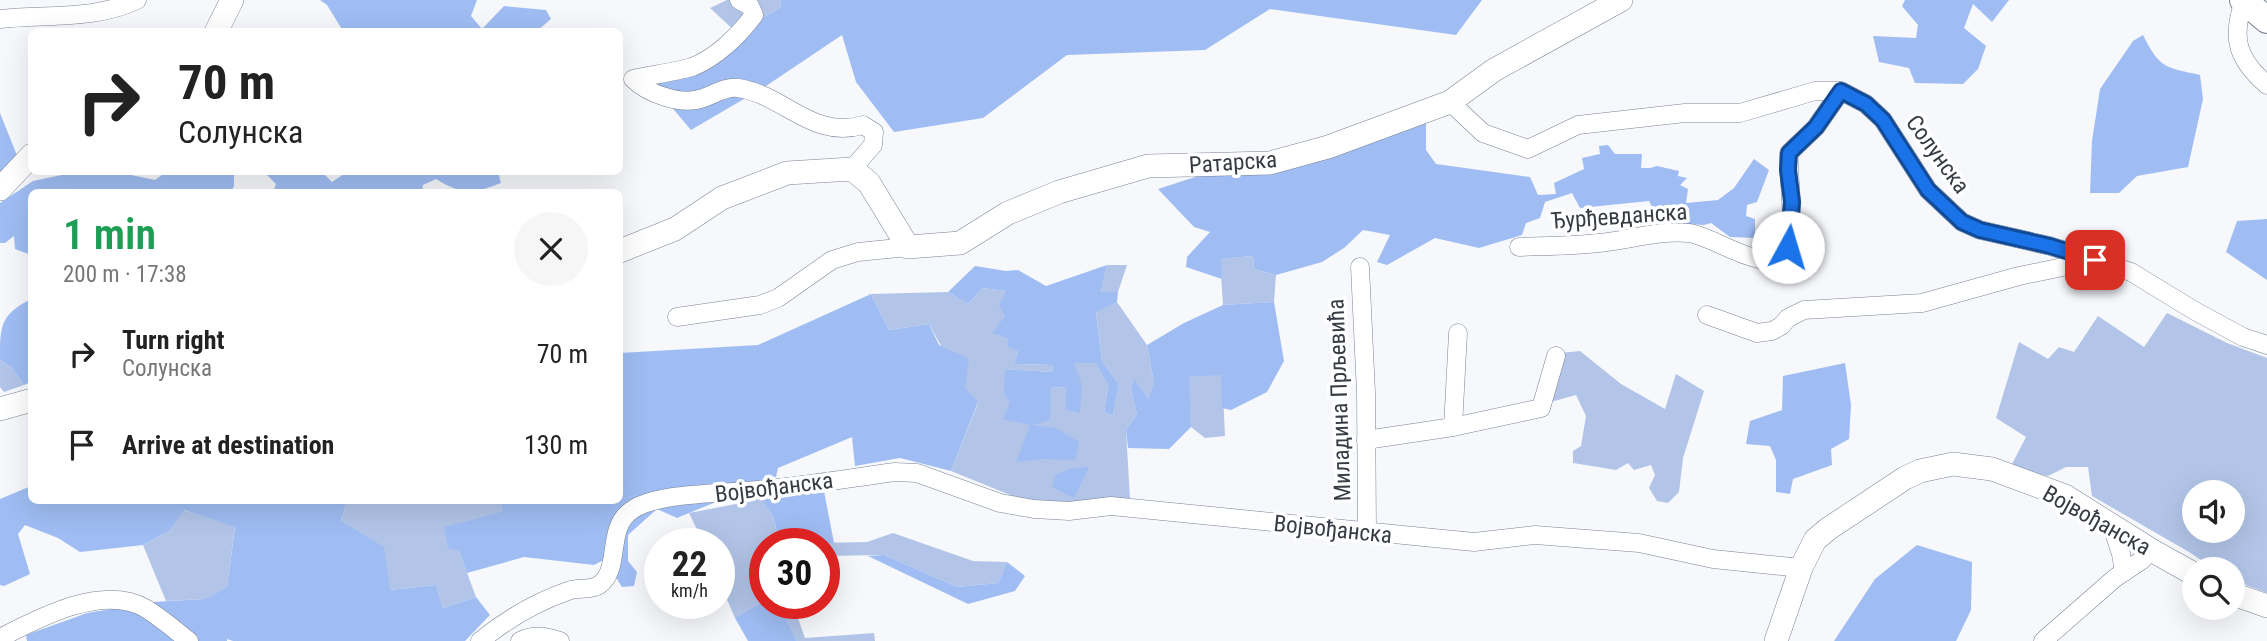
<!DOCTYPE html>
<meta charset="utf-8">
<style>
:root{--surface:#fff;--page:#f6f6f6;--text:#222;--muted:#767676}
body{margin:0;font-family:"Roboto Condensed",sans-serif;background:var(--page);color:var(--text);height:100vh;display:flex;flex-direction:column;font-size:26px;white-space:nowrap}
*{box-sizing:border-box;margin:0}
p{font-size:23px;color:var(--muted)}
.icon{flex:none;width:38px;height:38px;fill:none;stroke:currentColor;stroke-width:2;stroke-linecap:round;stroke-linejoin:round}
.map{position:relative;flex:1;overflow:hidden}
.drawer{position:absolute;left:28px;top:189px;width:595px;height:315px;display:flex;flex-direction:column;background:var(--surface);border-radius:10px;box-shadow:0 7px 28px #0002}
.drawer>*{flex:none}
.banner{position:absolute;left:28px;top:28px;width:595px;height:147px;border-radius:10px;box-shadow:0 7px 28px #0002;background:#fff;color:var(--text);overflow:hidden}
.controls{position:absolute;left:2182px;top:480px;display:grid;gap:14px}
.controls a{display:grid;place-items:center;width:63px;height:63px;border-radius:50%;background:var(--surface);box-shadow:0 7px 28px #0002;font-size:35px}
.speed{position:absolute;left:644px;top:528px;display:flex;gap:14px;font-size:35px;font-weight:700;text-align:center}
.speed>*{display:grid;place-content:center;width:91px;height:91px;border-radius:50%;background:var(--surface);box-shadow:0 7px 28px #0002;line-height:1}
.speed small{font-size:18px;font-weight:400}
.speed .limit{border:10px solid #d22;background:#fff;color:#111}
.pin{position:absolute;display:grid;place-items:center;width:60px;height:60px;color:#fff;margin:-30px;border-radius:14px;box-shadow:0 4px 10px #0006}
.me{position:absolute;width:77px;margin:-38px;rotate:6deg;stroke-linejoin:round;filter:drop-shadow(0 0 5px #0008)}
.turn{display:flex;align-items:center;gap:24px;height:147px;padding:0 35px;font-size:32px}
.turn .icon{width:91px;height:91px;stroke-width:2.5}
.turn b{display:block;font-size:49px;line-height:60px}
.round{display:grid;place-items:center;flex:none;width:74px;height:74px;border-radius:37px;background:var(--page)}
.headline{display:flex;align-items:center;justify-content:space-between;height:119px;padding:0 35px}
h1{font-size:42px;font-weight:600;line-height:52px;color:#1e9e55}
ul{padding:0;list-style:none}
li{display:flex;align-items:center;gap:21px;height:91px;padding:0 35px}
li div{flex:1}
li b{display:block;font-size:26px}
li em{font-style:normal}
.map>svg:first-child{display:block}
.green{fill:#b2c5e8;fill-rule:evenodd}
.forest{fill:#9fbdf3}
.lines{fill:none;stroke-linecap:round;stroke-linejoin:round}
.minor-casing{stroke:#798396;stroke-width:19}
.tertiary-casing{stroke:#798396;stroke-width:24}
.secondary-casing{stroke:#798396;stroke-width:28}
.minor{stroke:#fff;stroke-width:18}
.tertiary{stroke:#fff;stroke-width:23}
.secondary{stroke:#fff;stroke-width:26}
.route-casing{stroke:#114b97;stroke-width:18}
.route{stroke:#1a73e8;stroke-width:12}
.labels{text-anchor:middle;stroke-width:7;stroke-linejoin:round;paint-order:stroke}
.street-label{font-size:23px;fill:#373c44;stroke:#fff}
</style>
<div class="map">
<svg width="2267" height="641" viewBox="0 0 2267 641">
<rect width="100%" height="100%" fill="#f6f8fc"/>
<!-- green -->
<g class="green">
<path d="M 727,0 L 780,0 L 781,7 L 737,33 L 710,8 Z"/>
<path d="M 1253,256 L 1254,269 L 1276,275 L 1274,302 L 1223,305 L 1220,259 Z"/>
<path d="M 1107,265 L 1127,265 L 1118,292 L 1101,292 Z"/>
<path d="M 983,288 L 1007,291 C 1005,314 1004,332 1018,351 L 1014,364 L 1053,365 L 1052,372 L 1006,369 L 1051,388 L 1066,387 L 1073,363 L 1096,362 L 1108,385 L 1104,412 L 1113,416 L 1119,384 L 1102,361 L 1096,311 L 1117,302 L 1147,345 L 1154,383 L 1150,400 L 1133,379 L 1131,391 L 1137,414 L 1126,430 L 1130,499 L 1073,506 L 1030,503 L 951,471 L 978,403 L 964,388 L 929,324 L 889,330 L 871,294 L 948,292 L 968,304 Z"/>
<path d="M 2167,313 L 2227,343 L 2267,358 L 2267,593 L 2233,580 L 2233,569 L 2214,569 L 2189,552 L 2092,496 L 2088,467 L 2066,467 L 2048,476 L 2010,468 L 2026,437 L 1996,418 L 2019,342 L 2048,359 L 2059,347 L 2074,352 L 2098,316 L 2144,347 ZM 2194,492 L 2233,492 L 2233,530 L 2194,530 Z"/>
<path d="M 1580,351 L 1621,384 L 1665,409 L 1676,374 L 1704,391 L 1683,458 L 1679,492 L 1668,503 L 1657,501 L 1649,488 L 1655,475 L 1651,465 L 1634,470 L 1628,463 L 1616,470 L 1573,463 L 1573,451 L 1581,446 L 1586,416 L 1576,395 L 1547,403 L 1561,353 Z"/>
<path d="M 0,360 L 11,367 L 24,385 L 4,392 L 0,387 Z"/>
<path d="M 1222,374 L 1225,436 L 1205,438 L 1191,427 L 1188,377 Z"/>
<path d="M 762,499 L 773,516 L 778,537 L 761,549 L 765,549 L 765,600 L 735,618 L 719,581 L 719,544 L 704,544 L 689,513 Z"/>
<path d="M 347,501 L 500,501 L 502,512 L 459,551 L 476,597 L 443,608 L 436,585 L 390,590 L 341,521 Z"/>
<path d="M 183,510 L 235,526 L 227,587 L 204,599 L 166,601 L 143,545 L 169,531 Z"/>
<path d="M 893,533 L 973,561 L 1007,562 L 998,583 L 957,587 L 884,555 L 824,556 L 824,544 L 818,543 L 867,542 Z"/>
<path d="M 779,604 L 793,604 L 805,638 L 874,633 L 875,641 L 797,641 Z"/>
</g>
<!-- forest -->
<g class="forest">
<path d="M 320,0 L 477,0 L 471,16 L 482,29 L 504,6 L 546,10 L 551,19 L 537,31 L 343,31 L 327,5 Z"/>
<path d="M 780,0 L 1482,0 L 1456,35 L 1270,9 L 1205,50 L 1067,55 L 983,118 L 894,132 L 856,82 L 842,35 L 766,86 L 691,130 L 652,84 L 781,7 Z"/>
<path d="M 1905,0 L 2009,0 L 1992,22 L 1973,4 L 1964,28 L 1986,46 L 1978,69 L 1963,84 L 1915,83 L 1909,68 L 1879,62 L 1873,36 L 1916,38 L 1918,25 L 1902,6 Z"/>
<path d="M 2143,35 C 2160,69 2165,67 2200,75 L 2203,99 L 2188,167 L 2137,176 L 2119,193 L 2090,193 L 2092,141 L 2100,89 L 2133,41 Z"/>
<path d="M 0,113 L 18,158 L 0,178 Z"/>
<path d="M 1426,118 L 1426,150 L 1436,164 L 1530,177 L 1538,195 L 1556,194 L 1554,183 L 1584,169 L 1582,158 L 1600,154 L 1599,146 L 1608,145 L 1615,154 L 1642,154 L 1641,168 L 1650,168 L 1657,166 L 1679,171 L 1678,176 L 1687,178 L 1680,185 L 1688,189 L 1686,203 L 1718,200 L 1734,188 L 1754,159 L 1769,170 L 1757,202 L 1747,205 L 1746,216 L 1755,219 L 1755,238 L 1730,237 L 1711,223 L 1704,225 L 1660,222 L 1649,201 L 1580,208 L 1572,193 L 1545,202 L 1540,218 L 1526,223 L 1522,235 L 1479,248 L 1435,238 L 1387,265 L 1377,262 L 1390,235 L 1363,230 L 1344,248 L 1322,262 L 1276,275 L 1254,269 L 1253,256 L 1221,259 L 1222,279 L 1186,267 L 1187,257 L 1210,232 L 1194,227 L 1158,189 L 1226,167 Z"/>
<path d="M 76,172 L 117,172 L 155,180 L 166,172 L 234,172 L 234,186 L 231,192 L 32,192 L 31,255 L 15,249 L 14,236 L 5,243 L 0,243 L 0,203 L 33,181 Z"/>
<path d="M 264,172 L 322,172 L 332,182 L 347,172 L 498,172 L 501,183 C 473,194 462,195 436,179 L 423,185 L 422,192 L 273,192 L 276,184 Z"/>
<path d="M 2267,219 L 2267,280 L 2226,252 L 2237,221 Z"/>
<path d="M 1107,265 L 1101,292 L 1118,292 L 1117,302 L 1096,312 L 1102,361 L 1119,384 L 1113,416 L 1104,412 L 1108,385 L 1096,363 L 1074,363 L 1082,385 L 1080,413 L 1066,410 L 1066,387 L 1051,388 L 1050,420 L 1032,425 L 1056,428 L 1079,442 L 1075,460 L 1043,459 L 1016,462 L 1030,425 L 1003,419 L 1010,402 L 1004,394 L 1005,369 L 1052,372 L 1053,365 L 1014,364 L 1018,351 L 1008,347 L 1008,338 L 992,333 L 1005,316 L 999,305 L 1006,291 L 983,288 L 968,304 L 948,292 L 975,266 L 1006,271 L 1018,270 L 1046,286 Z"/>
<path d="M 871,294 L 889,330 L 929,324 L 939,345 L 969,359 L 965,388 L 978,402 L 951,471 L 900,458 L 855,466 L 852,437 L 778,468 L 776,477 L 677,518 L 657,509 L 628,535 L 628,561 L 637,572 L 634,586 L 622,587 L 615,576 L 617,553 L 594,565 L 524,557 L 467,573 L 459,551 L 448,548 L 444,527 L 502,512 L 500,501 L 620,500 L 620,353 L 758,345 Z"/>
<path d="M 31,299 L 31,382 L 24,385 L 11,367 L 0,360 C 0,326 0,315 31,299 Z"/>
<path d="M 1274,302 L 1284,361 L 1267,392 L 1231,410 L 1222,408 L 1221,375 L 1189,377 L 1191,427 L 1169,449 L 1128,448 L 1126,430 L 1137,414 L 1131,391 L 1133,378 L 1149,399 L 1154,383 L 1147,345 L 1184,323 L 1223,305 Z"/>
<path d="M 1845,363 L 1851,405 L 1849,439 L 1831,449 L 1832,465 L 1793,479 L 1790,494 L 1776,492 L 1776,460 L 1770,446 L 1746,444 L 1750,421 L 1782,410 L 1783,376 Z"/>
<path d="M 1089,467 L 1074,498 L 1052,487 L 1056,475 L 1069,469 Z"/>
<path d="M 31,486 L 32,500 L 347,501 L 341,521 L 384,547 L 390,590 L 436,585 L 443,608 L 476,597 L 490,615 L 465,641 L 233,641 L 227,639 L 227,641 L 27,641 L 26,635 L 87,613 L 153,602 L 204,599 L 227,587 L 235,527 L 184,510 L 169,531 L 143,545 L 80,552 L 58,538 L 25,525 L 18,534 L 30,574 L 4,586 L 0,585 L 0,499 Z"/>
<path d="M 823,486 L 834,543 L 767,544 L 778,537 L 773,516 L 762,500 L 754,501 Z"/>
<path d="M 1917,545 L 1972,562 L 1971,610 L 1956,641 L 1834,641 L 1875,579 Z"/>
<path d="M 884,555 L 957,587 L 998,583 L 1007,562 L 1025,576 L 1015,591 L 968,604 L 868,556 Z"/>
<path d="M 765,600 L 765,604 L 779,604 L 797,641 L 748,641 L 735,618 Z"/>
</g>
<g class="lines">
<defs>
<g id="minor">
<path d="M 739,0 L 750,6 L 754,15 C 739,35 716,58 692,67 C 675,72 651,75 633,79 C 648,94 682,106 703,98 C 713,95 726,86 738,88 C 785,95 812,140 863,125 L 874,132 L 873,145 L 852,169"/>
<path d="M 2244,1 C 2231,38 2237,59 2267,85"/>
<path d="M 0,19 C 46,14 95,20 137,0"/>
<path d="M 1450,102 L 1483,133 L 1528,149 L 1578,125 L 1685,113 L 1740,113 L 1815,91 L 1841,91 L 1866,104 L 1883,120 L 1928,190 L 1962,222 L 1980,230 L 2050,246 L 2131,272 L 2195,311 L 2243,337 L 2267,345"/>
<path d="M 1519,247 C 1545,246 1572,246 1599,243 C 1628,240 1660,230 1689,233 C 1714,236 1764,275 1784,253 C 1799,236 1787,177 1789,153 L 1816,127 L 1841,91"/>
<path d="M 1360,267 L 1366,393 L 1367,531"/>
<path d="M 1707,315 L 1757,333 L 1772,331 L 1781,326 L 1788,318 L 1804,310 L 1922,303 L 2019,276 L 2092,261"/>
<path d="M 677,317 L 760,305 L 778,298 L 832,260 L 858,252 L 908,247"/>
<path d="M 1453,427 L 1458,333"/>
<path d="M 1366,440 L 1453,427 L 1541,408 L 1556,356"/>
<path d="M 2112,526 L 2121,554 L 2124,572"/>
<path d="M 0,638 C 39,618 102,584 145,608 C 160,617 175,630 189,641"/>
<path d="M 480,641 C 506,620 536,602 568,591 C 578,587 590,591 599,585 C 622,569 605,528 632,510 C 657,492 725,494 758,490 C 804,486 850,478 895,472 L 917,473 L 1000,503 L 1034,509 L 1069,511 L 1111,506 L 1474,542 L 1535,535 L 1639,543 L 1713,559 L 1801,568"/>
<path d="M 520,641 C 534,634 545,636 560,641"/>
<path d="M 2043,641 L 2115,578 L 2142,560 L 2151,550"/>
</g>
<g id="tertiary">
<path d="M 216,32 L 232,0"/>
<path d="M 0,189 L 32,155"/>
<path d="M 620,251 L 675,229 L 722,198 L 787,173 L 852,169 L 869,183 L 908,247 L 960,243 L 1008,213 L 1059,192 L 1148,166 L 1270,163 L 1328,147 L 1450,102 L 1494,70 L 1621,0"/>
<path d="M 0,409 L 32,400"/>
<path d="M 2233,594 L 2267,606"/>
<path d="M 1776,641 L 1801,568 L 1815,540 L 1828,529 L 1905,478 L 1920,471 L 1953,464 L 1992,469 L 2065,496 L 2151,550 L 2194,574"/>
</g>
<path id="secondary" d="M 2243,0 L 2267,20"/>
</defs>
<!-- minor casing -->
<use href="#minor" class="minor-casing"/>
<!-- tertiary casing -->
<use href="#tertiary" class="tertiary-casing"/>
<!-- secondary casing -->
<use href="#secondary" class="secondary-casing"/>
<!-- minor -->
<use href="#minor" class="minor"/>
<!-- tertiary -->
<use href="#tertiary" class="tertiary"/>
<!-- secondary -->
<use href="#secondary" class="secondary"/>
</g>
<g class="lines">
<defs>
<path id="route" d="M 1788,247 L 1792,202 L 1788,170 L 1789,153 L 1816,127 L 1841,91 L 1866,104 L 1883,120 L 1928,190 L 1962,222 L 1980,230 L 2050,246 L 2095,260"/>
</defs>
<!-- route casing -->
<use href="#route" class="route-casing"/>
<!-- route -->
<use href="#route" class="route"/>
</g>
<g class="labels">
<!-- street labels -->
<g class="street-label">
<text transform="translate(1938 154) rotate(54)" y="8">Солунска</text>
<text transform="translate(1233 162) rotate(-4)" y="8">Ратарска</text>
<text transform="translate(1619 216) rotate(-4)" y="8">Ђурђевданска</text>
<text transform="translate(1339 400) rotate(-92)" y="8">Миладина Прљевића</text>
<text transform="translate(774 487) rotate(-7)" y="8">Војвођанска</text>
<text transform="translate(2097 520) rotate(29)" y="8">Војвођанска</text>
<text transform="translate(1333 529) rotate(6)" y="8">Војвођанска</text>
</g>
</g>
</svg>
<div class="controls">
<a><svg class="icon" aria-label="sound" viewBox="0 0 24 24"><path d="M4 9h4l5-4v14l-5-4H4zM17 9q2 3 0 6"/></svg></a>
<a><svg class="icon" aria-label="search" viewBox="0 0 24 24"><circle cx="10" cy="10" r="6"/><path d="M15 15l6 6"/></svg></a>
</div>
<div class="speed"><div>22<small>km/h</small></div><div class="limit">30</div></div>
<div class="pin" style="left:2095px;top:260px;background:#d93025"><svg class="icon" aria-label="arrive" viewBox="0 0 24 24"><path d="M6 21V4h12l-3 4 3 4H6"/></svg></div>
<svg class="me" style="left:1788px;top:247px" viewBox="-20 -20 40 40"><circle r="19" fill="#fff"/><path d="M0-13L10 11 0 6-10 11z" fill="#1a73e8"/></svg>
<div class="banner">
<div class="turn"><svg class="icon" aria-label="right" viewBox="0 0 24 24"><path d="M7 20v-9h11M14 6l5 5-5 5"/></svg><div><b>70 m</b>Солунска</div></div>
</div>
<section class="drawer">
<div class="headline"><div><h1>1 min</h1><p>200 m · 17:38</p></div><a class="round"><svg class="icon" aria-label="close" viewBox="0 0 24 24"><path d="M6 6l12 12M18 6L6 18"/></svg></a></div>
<ul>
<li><svg class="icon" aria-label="right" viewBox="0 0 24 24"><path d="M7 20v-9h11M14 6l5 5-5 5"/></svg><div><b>Turn right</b><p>Солунска</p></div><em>70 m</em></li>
<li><svg class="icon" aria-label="arrive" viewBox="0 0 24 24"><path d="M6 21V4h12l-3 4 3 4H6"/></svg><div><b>Arrive at destination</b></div><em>130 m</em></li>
</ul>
</section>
</div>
